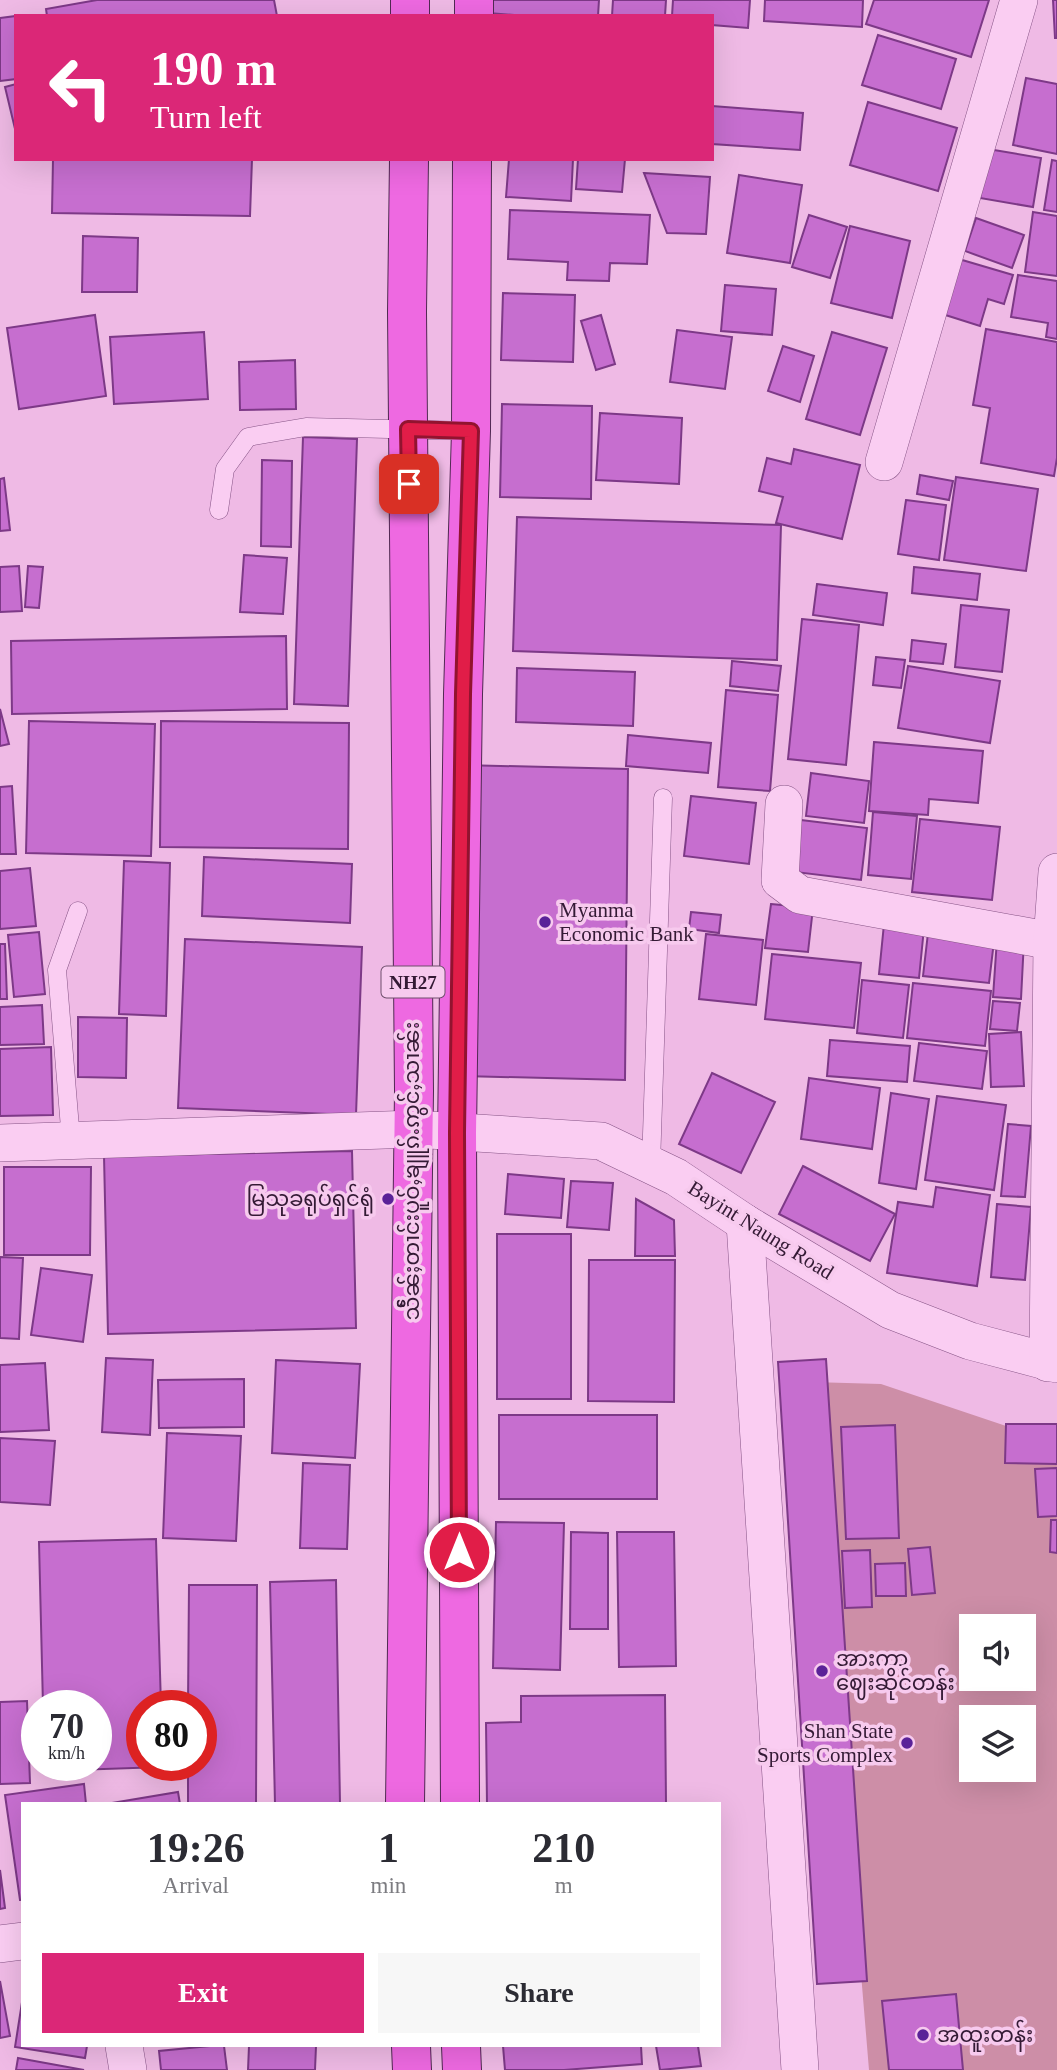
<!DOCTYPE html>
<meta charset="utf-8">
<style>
:root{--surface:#fff;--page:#f7f7f7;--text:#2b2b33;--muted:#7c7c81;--accent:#db2777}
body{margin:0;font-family:"Times New Roman","Noto Sans Myanmar",serif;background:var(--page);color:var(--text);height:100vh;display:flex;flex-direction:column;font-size:26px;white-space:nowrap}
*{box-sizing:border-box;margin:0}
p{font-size:23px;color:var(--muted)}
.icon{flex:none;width:38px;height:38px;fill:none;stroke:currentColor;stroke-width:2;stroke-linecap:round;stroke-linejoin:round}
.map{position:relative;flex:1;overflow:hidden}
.panel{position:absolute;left:21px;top:1802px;width:700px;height:245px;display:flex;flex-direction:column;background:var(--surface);border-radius:0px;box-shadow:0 7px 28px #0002}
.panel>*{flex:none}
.banner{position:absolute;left:14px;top:14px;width:700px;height:147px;border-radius:0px;box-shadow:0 7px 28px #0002;background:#db2777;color:#fff;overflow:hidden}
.controls{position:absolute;left:959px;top:1614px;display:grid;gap:14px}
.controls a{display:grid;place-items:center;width:77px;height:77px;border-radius:0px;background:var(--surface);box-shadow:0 7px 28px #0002;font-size:35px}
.speed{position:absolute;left:21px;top:1690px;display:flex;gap:14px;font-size:35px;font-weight:700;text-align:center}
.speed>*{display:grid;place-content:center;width:91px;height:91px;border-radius:50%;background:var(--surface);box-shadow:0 7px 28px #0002;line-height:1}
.speed small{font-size:18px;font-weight:400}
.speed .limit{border:10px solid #d22;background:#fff;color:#111}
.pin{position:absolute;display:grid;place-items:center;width:60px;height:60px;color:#fff;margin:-30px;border-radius:14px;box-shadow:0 4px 10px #0006}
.me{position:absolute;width:77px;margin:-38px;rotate:0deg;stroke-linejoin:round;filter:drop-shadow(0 0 5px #0008)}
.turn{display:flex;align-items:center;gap:24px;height:147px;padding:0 21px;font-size:32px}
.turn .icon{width:91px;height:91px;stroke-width:2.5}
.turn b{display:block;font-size:49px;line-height:60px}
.eta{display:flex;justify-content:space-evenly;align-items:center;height:119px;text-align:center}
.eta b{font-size:42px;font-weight:700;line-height:49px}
.primary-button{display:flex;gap:14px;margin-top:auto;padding:14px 21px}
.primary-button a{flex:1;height:80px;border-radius:0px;background:var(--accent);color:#fff;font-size:28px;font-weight:700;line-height:80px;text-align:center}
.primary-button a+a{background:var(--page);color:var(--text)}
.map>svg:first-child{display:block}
.park{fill:#cd8ea7;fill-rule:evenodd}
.building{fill:#c66ecf;stroke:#7d3987;stroke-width:2}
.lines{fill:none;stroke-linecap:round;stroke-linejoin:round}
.service-casing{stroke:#865486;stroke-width:19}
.minor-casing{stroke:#865486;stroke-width:38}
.trunk-casing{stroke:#512953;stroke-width:40}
.service{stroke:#facdf2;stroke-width:18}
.minor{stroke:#facdf2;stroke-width:37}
.trunk{stroke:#ee69e1;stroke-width:38}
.route-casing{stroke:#92132f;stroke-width:18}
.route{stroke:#e11d48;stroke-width:12}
.poi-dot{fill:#5a2298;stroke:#f7caee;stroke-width:2.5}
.labels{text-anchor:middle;stroke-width:7;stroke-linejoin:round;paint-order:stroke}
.shield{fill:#f7caee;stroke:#6e4f6c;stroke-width:2}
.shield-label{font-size:19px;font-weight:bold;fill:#341a35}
.poi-label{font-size:21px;fill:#341a35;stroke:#f7caee;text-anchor:start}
.street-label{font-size:21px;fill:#341a35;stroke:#f7caee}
</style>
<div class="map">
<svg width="1057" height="2070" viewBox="0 0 1057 2070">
<rect width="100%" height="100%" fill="#efbae5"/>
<!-- park -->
<path class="park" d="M 812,1382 L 881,1384 L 1057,1443 L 1057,2070 L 869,2070 ZM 971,1626 L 1024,1626 L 1024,1678 L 971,1678 ZM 971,1717 L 1024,1717 L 1024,1769 L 971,1769 Z"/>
<!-- building -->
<g class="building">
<path d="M 97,0 L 274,0 L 277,16 L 47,16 L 46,9 Z"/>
<path d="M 489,0 L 599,0 L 598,16 L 527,16 L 488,13 Z"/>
<path d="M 613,0 L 666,0 L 665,16 L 612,16 Z"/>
<path d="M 673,0 L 750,0 L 748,28 L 712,25 L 712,16 L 672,16 Z"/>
<path d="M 765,0 L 863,0 L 862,27 L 764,21 Z"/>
<path d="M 874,0 L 989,0 L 971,57 L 866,24 Z"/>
<path d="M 1053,0 L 1057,0 L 1057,38 L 1055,38 Z"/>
<path d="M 16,16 L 16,79 L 0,81 L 0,18 Z"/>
<path d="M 878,35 L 956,59 L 941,109 L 862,85 Z"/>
<path d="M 1026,78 L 1057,84 L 1057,154 L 1013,145 Z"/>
<path d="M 16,84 L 16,133 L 5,87 Z"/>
<path d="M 868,102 L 957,128 L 938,191 L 850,165 Z"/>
<path d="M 712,106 L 803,113 L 800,150 L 712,144 Z"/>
<path d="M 988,149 L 1041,158 L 1033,207 L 980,198 Z"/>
<path d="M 53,159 L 252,159 L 250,216 L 52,213 Z"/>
<path d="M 509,159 L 573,159 L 571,201 L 506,197 Z"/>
<path d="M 578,159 L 625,159 L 622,192 L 576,189 Z"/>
<path d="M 1052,160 L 1057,161 L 1057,212 L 1044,210 Z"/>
<path d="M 644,173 L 710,177 L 706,234 L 667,233 Z"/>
<path d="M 739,175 L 802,185 L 790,263 L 727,253 Z"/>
<path d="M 510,210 L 650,215 L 647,264 L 610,263 L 609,281 L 567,280 L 568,262 L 508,259 Z"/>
<path d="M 1033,212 L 1057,216 L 1057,276 L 1025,272 Z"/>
<path d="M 809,215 L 847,227 L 830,278 L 792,267 Z"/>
<path d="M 976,218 L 1024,235 L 1012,268 L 965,251 Z"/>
<path d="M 850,226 L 910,241 L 892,318 L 831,303 Z"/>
<path d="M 83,236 L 138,238 L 137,292 L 82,292 Z"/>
<path d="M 952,257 L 1013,275 L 1004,304 L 988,299 L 980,326 L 936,312 Z"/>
<path d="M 1018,275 L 1057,281 L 1057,339 L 1046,337 L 1048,323 L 1011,317 Z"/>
<path d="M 725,285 L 776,289 L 772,335 L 721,331 Z"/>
<path d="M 503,293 L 575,295 L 573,362 L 501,360 Z"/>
<path d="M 95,315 L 106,396 L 19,409 L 7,328 Z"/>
<path d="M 601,315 L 615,364 L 596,370 L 581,321 Z"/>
<path d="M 986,329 L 1057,342 L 1057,458 L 1054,476 L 981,463 L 990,408 L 973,405 Z"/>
<path d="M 677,330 L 732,337 L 725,389 L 670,382 Z"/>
<path d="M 204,332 L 208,399 L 114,404 L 110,337 Z"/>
<path d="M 832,332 L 887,348 L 860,435 L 806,419 Z"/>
<path d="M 783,346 L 814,356 L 800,402 L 768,391 Z"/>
<path d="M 295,360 L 296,409 L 240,410 L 239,362 Z"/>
<path d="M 502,404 L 592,406 L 591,499 L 500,497 Z"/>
<path d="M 600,413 L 682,418 L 679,484 L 596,480 Z"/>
<path d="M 303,437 L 357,439 L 348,706 L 294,704 Z"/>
<path d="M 794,449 L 860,465 L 842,539 L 776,523 L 783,497 L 759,491 L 767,458 L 791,464 Z"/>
<path d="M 262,460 L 292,461 L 291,547 L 261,546 Z"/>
<path d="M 920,475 L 953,481 L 949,500 L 917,494 Z"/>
<path d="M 956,477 L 1038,489 L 1026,571 L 944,560 Z"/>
<path d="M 4,478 L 10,530 L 0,531 L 0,479 Z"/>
<path d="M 906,500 L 946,505 L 939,560 L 898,554 Z"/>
<path d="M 517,517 L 781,525 L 777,660 L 513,651 Z"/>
<path d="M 244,555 L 287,558 L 283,614 L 240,612 Z"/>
<path d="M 19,566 L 22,611 L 0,612 L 0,567 Z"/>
<path d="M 28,566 L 43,567 L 39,608 L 25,607 Z"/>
<path d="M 914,567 L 980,574 L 977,600 L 912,593 Z"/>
<path d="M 817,584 L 887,593 L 883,625 L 813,615 Z"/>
<path d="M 961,605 L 1009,610 L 1002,672 L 955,667 Z"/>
<path d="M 802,619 L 859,625 L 846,765 L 788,759 Z"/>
<path d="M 286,636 L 287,709 L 12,714 L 11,641 Z"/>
<path d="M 912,640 L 946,644 L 943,664 L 910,661 Z"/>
<path d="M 876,657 L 905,660 L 901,688 L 873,685 Z"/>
<path d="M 732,661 L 781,666 L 778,691 L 730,686 Z"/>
<path d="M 908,666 L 1000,681 L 990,743 L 898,728 Z"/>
<path d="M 517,668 L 635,672 L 633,726 L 516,722 Z"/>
<path d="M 726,690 L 778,695 L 770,791 L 718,787 Z"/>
<path d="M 0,709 L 9,744 L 0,746 Z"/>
<path d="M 29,721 L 155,724 L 151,856 L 26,853 Z"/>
<path d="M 161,721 L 349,723 L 348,849 L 160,847 Z"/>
<path d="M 628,735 L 711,743 L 708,773 L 626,766 Z"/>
<path d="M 874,742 L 983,751 L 978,803 L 929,799 L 928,815 L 869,811 Z"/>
<path d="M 462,765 L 628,769 L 625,1080 L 463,1076 Z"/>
<path d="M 811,773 L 869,781 L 864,823 L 806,816 Z"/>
<path d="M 12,786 L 16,854 L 0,854 L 0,787 Z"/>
<path d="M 691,796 L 756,803 L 749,864 L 684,856 Z"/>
<path d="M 873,812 L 917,816 L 911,879 L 868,875 Z"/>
<path d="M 920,819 L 1000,827 L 992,900 L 912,892 Z"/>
<path d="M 801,820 L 867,828 L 861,880 L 795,872 Z"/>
<path d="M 204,857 L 352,864 L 350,923 L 202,916 Z"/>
<path d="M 124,861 L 170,863 L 166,1016 L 119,1014 Z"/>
<path d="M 30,868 L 36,926 L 0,929 L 0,871 Z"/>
<path d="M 771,904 L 813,908 L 808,952 L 765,948 Z"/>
<path d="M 691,912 L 721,915 L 719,933 L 689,929 Z"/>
<path d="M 884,924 L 924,928 L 919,978 L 879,974 Z"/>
<path d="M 39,932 L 45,994 L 14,997 L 8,935 Z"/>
<path d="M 928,933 L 994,941 L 989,983 L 923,976 Z"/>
<path d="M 706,934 L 763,940 L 756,1005 L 699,999 Z"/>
<path d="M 185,939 L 362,947 L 356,1115 L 178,1108 Z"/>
<path d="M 997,939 L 1024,940 L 1021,999 L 993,997 Z"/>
<path d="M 0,944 L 5,944 L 7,999 L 0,999 Z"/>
<path d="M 772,954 L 861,963 L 854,1028 L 765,1019 Z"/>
<path d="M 862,980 L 909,985 L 903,1038 L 857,1033 Z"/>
<path d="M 913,983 L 991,991 L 985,1046 L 907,1038 Z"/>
<path d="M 993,1001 L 1020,1003 L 1017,1031 L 990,1029 Z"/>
<path d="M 42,1005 L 44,1044 L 0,1045 L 0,1007 Z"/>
<path d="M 78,1017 L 127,1018 L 126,1078 L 78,1077 Z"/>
<path d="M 1021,1032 L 1024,1086 L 991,1087 L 989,1034 Z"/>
<path d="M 830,1040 L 910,1046 L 907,1082 L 827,1076 Z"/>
<path d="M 919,1043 L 987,1051 L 982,1089 L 914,1081 Z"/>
<path d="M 51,1047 L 53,1115 L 0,1116 L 0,1049 Z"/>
<path d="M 712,1073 L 775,1102 L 741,1173 L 679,1144 Z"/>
<path d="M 809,1078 L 880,1088 L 872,1149 L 801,1139 Z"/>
<path d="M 891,1093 L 929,1099 L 916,1189 L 879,1183 Z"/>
<path d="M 937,1096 L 1006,1105 L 994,1190 L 925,1180 Z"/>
<path d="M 1008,1124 L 1031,1126 L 1025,1197 L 1001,1196 Z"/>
<path d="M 352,1151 L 356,1328 L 108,1334 L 104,1156 Z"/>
<path d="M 803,1166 L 895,1214 L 870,1261 L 779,1214 Z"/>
<path d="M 4,1167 L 91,1167 L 90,1255 L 4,1255 Z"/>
<path d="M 508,1174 L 564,1179 L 561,1218 L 505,1214 Z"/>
<path d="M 571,1181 L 613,1183 L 609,1230 L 567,1227 Z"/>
<path d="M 936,1187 L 990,1195 L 977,1286 L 887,1273 L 898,1202 L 933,1207 Z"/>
<path d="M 636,1199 L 674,1220 L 675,1256 L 635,1256 Z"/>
<path d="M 997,1204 L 1031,1207 L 1025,1280 L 991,1277 Z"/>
<rect x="497" y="1234" width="74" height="165"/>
<path d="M 0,1257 L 23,1258 L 19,1339 L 0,1338 Z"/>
<path d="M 589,1260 L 675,1260 L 674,1402 L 588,1401 Z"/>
<path d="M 41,1268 L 92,1275 L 83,1342 L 31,1335 Z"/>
<path d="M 106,1358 L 153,1360 L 150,1435 L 102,1432 Z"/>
<path d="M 826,1359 L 867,1981 L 817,1984 L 778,1362 Z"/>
<path d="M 276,1360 L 360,1364 L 355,1458 L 272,1453 Z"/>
<path d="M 45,1363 L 49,1430 L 0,1432 L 0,1365 Z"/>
<path d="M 244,1379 L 244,1427 L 159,1428 L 158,1380 Z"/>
<rect x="499" y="1415" width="158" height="84"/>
<path d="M 1006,1424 L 1057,1424 L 1057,1464 L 1005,1463 Z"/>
<path d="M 895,1425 L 899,1538 L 846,1539 L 841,1427 Z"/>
<path d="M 167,1433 L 241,1436 L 236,1541 L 163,1538 Z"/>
<path d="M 0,1438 L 55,1441 L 50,1505 L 0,1502 Z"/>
<path d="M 303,1463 L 350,1465 L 347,1549 L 300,1548 Z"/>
<path d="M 1057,1468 L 1057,1516 L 1038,1517 L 1035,1469 Z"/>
<path d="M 1051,1520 L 1057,1520 L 1057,1553 L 1050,1552 Z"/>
<path d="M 496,1522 L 564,1523 L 560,1670 L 493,1668 Z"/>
<path d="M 571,1532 L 608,1533 L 608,1629 L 570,1629 Z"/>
<path d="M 617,1532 L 674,1532 L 676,1666 L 619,1667 Z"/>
<path d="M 156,1539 L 161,1706 L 142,1706 L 142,1766 L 163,1767 L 45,1771 L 45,1766 L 96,1766 L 96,1706 L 43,1706 L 39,1542 Z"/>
<path d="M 930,1547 L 935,1593 L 912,1595 L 908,1549 Z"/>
<path d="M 870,1550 L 872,1607 L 845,1608 L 842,1551 Z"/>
<path d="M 905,1563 L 906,1596 L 876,1596 L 875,1564 Z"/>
<path d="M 336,1580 L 340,1804 L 275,1804 L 270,1582 Z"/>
<path d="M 189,1585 L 257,1585 L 256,1804 L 188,1804 L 188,1766 L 201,1766 L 201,1706 L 188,1706 Z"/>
<path d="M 665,1695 L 666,1804 L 487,1804 L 486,1723 L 521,1722 L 521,1696 Z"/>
<path d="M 27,1701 L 30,1783 L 0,1784 L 0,1702 Z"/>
<path d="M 84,1784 L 86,1804 L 23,1804 L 23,1900 L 20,1900 L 5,1795 Z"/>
<path d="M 178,1792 L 180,1804 L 106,1804 Z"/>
<path d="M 0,1870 L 5,1908 L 0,1909 Z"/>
<path d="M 0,1981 L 10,2036 L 0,2038 Z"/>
<path d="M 956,1994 L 963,2070 L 889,2070 L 882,2001 Z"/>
<path d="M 23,1996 L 23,2046 L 87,2046 L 85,2058 L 15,2047 Z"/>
<path d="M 210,2046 L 224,2046 L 227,2070 L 161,2070 L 159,2051 Z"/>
<path d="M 249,2046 L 316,2046 L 315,2070 L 248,2070 Z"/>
<path d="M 503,2046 L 641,2046 L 642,2064 L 564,2070 L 505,2070 Z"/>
<path d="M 656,2046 L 698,2046 L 701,2066 L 660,2070 Z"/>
<path d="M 18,2058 L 84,2070 L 16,2070 Z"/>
</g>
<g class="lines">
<defs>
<g id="service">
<path d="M 219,510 L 225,469 L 248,437 L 306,427 L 471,431"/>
<path d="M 71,1140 L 57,970 L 78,911"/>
<path d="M 651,1165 L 663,798"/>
</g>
<g id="minor">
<path d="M 884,462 L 1019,0"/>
<path d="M 784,804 L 780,880 L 800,895 L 1052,941"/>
<path d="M 0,1143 L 414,1129 L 601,1141 L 676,1177 L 745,1223 L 890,1310 L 970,1341 L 1057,1364"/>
<path d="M 745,1223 L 800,2070"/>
<path d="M 1048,1363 L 1052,941 L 1057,872"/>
<path d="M 0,1944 L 23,1941"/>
<path d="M 124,2046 L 128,2070"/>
</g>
<g id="trunk">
<path d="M 410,16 L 410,0"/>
<path d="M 474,16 L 474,0"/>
<path d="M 405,1804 L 414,1091 L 407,312 L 409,159"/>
<path d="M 460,1804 L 457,1133 L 463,694 L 471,431 L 472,159"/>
<path d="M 411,2046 L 412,2070"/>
<path d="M 461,2046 L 462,2070"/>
</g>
</defs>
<!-- service casing -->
<use href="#service" class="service-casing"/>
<!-- minor casing -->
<use href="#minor" class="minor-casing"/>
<!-- trunk casing -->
<use href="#trunk" class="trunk-casing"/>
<!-- service -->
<use href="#service" class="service"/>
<!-- minor -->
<use href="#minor" class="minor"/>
<!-- trunk -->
<use href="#trunk" class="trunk"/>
</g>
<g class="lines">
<defs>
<path id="route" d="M 409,484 L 408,429 L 471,431 L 463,694 L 457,1133 L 459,1552"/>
</defs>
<!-- route casing -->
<use href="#route" class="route-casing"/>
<!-- route -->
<use href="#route" class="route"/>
</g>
<!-- markers -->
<g class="poi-dot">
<circle cx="545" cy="922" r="7"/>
<circle cx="388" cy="1199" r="7"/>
<circle cx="822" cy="1671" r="7"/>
<circle cx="907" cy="1743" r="7"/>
<circle cx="923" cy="2035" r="7"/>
</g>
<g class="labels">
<!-- shield labels -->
<rect class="shield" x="381.5" y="966.5" width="63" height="31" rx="5"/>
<g class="shield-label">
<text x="413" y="989">NH27</text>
</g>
<!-- poi labels -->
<g class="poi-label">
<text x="559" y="917">Myanma<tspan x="559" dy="24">Economic Bank</tspan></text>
<text x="374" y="1206" text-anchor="end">မြသုခရုပ်ရှင်ရုံ</text>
<text x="836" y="1666">အားကာ<tspan x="836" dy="24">ဈေးဆိုင်တန်း</tspan></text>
<text x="893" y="1738" text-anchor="end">Shan State<tspan x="893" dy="24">Sports Complex</tspan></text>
<text x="937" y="2042">အထူးတန်း</text>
</g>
<!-- street labels -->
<g class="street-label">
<text transform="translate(412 1171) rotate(-90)" y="7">သဵႅၼ်ႈတၢင်းပူဝ်ႇၶျူၵ်ႉဢွင်ႇသၢၼ်း</text>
<text transform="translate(761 1230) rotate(32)" y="7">Bayint Naung Road</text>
</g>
</g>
</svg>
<div class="controls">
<a><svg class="icon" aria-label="sound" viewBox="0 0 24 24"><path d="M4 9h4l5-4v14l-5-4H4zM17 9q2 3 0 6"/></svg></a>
<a><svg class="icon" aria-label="layers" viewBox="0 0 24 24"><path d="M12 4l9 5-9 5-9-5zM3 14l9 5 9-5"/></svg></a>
</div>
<div class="speed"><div>70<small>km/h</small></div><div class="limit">80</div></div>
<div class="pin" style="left:409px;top:484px;background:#d93025"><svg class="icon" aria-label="arrive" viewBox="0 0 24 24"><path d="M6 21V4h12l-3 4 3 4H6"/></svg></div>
<svg class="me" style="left:459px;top:1552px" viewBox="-20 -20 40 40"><circle r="17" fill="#e11d48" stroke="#fff" stroke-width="3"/><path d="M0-11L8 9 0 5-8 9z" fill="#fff"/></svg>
<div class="banner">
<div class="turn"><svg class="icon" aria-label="left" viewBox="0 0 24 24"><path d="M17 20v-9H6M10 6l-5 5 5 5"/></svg><div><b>190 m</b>Turn left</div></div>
</div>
<section class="panel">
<div class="eta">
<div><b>19:26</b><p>Arrival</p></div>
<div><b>1</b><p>min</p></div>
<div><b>210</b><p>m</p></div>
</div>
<div class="primary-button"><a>Exit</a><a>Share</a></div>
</section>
</div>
